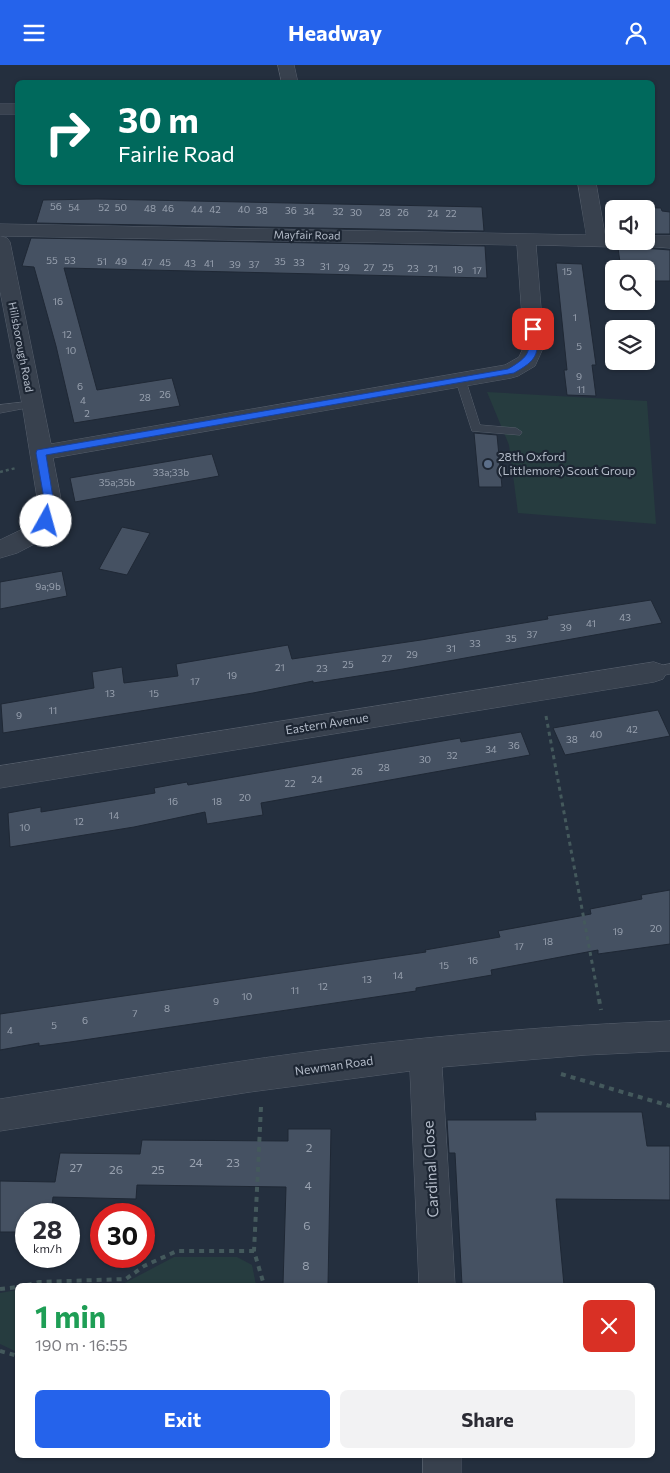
<!DOCTYPE html>
<meta charset="utf-8">
<style>
:root{--surface:#fff;--page:#f2f2f3;--text:#2b2b33;--muted:#7c7c81;--accent:#2563eb}
body{margin:0;font-family:Commissioner,sans-serif;background:var(--page);color:var(--text);height:100vh;display:flex;flex-direction:column;font-size:19px;white-space:nowrap}
*{box-sizing:border-box;margin:0}
p{font-size:16px;color:var(--muted)}
.icon{flex:none;width:28px;height:28px;fill:none;stroke:currentColor;stroke-width:2;stroke-linecap:round;stroke-linejoin:round}
.map{position:relative;flex:1;overflow:hidden}
.side{position:absolute;left:15px;top:1218px;width:640px;height:175px;display:flex;flex-direction:column;background:var(--surface);border-radius:8px;box-shadow:0 1px 4px #0004}
.side>*{flex:none}
.banner{position:absolute;left:15px;top:15px;width:640px;height:105px;border-radius:8px;box-shadow:0 1px 4px #0004;background:#00695c;color:#fff;overflow:hidden}
.buttons{position:absolute;left:605px;top:135px;display:grid;gap:10px}
.buttons a{display:grid;place-items:center;width:50px;height:50px;border-radius:8px;background:var(--surface);box-shadow:0 1px 4px #0004;font-size:25px}
.speed{position:absolute;left:15px;top:1138px;display:flex;gap:10px;font-size:25px;font-weight:700;text-align:center}
.speed>*{display:grid;place-content:center;width:65px;height:65px;border-radius:50%;background:var(--surface);box-shadow:0 1px 4px #0004;line-height:1}
.speed small{font-size:12px;font-weight:400}
.speed .limit{border:8px solid #d22;background:#fff;color:#111}
.pin{position:absolute;display:grid;place-items:center;width:42px;height:42px;color:#fff;margin:-21px;border-radius:10px;box-shadow:0 2px 8px #0006}
.me{position:absolute;width:55px;margin:-28px;rotate:7deg;stroke-linejoin:round;filter:drop-shadow(0 0 4px #0008)}
.turn{display:flex;align-items:center;gap:18px;height:105px;padding:0 20px;font-size:22px}
.turn .icon{width:65px;height:65px;stroke-width:2.5}
.turn b{display:block;font-size:35px;line-height:42px}
.round{display:grid;place-items:center;flex:none;width:52px;height:52px;border-radius:8px;background:var(--page)}
.summary{display:flex;align-items:center;justify-content:space-between;height:85px;padding:0 20px}
h1{font-size:30px;font-weight:700;line-height:38px;color:#1e9e55}
.primary-button{display:flex;gap:10px;margin-top:auto;padding:10px 20px}
.primary-button a{flex:1;height:58px;border-radius:8px;background:var(--accent);color:#fff;font-size:20px;font-weight:700;line-height:58px;text-align:center}
.primary-button a+a{background:var(--page);color:var(--text)}
header{display:flex;justify-content:space-between;align-items:center;height:65px;padding:0 20px;background:var(--accent);color:#fff;font-size:22px;font-weight:700}
.map>svg:first-child{display:block}
.green{fill:#263c3f}
.building{fill:#455162;stroke:#1f2835}
.lines{fill:none;stroke-linecap:round;stroke-linejoin:round}
.lane-casing{stroke:#565f6c;stroke-width:1}
.street-casing{stroke:#565f6c;stroke-width:1}
.path-far2{stroke:#44595c;stroke-width:2.5;stroke-dasharray:3 3;stroke-linecap:butt}
.path-far1{stroke:#44595c;stroke-width:3;stroke-dasharray:4 4;stroke-linecap:butt}
.path{stroke:#44595c;stroke-width:4;stroke-dasharray:5 5;stroke-linecap:butt}
.lane{fill:#38414e;fill-rule:evenodd}
.street{fill:#38414e;fill-rule:evenodd}
.route{fill:#2563eb;stroke:#184099}
.service-dot{fill:#5c6f8a;stroke:#1d2633;stroke-width:2}
.labels{text-anchor:middle;stroke-width:4.5;stroke-linejoin:round;paint-order:stroke}
.number-label{font-size:10px;fill:#98a1af}
.far-street-label{font-size:11px;fill:#b4bcc9;stroke:#1d2633}
.poi-label{font-size:12px;fill:#b4bcc9;stroke:#1d2633;text-anchor:start}
.street-label{font-size:12px;fill:#b4bcc9;stroke:#1d2633}
.near-number-label{font-size:12px;fill:#98a1af}
.near-street-label{font-size:15px;fill:#b4bcc9;stroke:#1d2633}
</style>
<header><svg class="icon" aria-label="menu" viewBox="0 0 24 24"><path d="M4 6h16M4 12h16M4 18h16"/></svg>Headway<svg class="icon" aria-label="person" viewBox="0 0 24 24"><circle cx="12" cy="8" r="4"/><path d="M4 21q1-7 8-7t8 7"/></svg></header>
<div class="map">
<svg width="670" height="1408" viewBox="0 0 670 1408">
<rect width="100%" height="100%" fill="#242f3e"/>
<!-- green -->
<g class="green">
<path d="M 487,327 L 647,336 L 656,459 L 518,448 L 509,380 Z"/>
<path d="M 174,1192 L 237,1192 L 252,1200 L 256,1220 L 121,1220 Z"/>
<path d="M 17,1225 L 18,1225 L 17,1287 L 0,1279 L 0,1228 Z"/>
</g>
<!-- building -->
<g class="building">
<path d="M 97,134 L 482,142 L 484,166 L 36,158 L 43,135 Z"/>
<path d="M 611,142 L 661,143 L 662,146 L 670,147 L 670,169 L 646,169 L 646,144 L 614,144 L 614,158 Z"/>
<path d="M 31,173 L 485,181 L 487,213 L 64,203 L 97,325 L 172,313 L 180,341 L 74,358 L 56,281 L 34,202 L 22,201 Z"/>
<path d="M 625,176 L 629,182 L 670,185 L 670,216 L 646,216 L 646,204 L 621,204 L 618,183 L 623,181 Z"/>
<path d="M 556,198 L 582,199 L 596,300 L 592,300 L 596,331 L 567,330 L 564,305 L 567,305 Z"/>
<path d="M 474,368 L 497,370 L 502,422 L 479,422 Z"/>
<path d="M 212,389 L 219,411 L 75,437 L 70,413 Z"/>
<path d="M 122,462 L 150,468 L 127,510 L 99,504 Z"/>
<path d="M 62,506 L 67,531 L 0,544 L 0,517 Z"/>
<path d="M 651,535 L 662,558 L 403,604 L 313,618 L 313,616 L 253,628 L 3,668 L 1,639 L 94,623 L 92,607 L 122,602 L 124,618 L 178,611 L 176,599 L 288,580 L 292,594 L 421,575 L 548,554 L 547,551 Z"/>
<path d="M 658,645 L 670,671 L 565,690 L 553,663 Z"/>
<path d="M 521,667 L 530,690 L 261,738 L 263,750 L 207,759 L 205,747 L 134,762 L 10,782 L 8,748 L 41,742 L 41,747 L 155,728 L 154,723 L 187,717 L 188,720 L 460,673 L 461,677 Z"/>
<path d="M 670,825 L 670,879 L 598,889 L 598,885 L 491,905 L 492,910 L 416,923 L 416,926 L 70,977 L 39,981 L 39,978 L 0,985 L 0,949 L 426,887 L 425,885 L 500,872 L 498,866 L 591,849 L 590,844 L 642,834 L 641,830 Z"/>
<path d="M 535,1047 L 642,1047 L 647,1081 L 670,1081 L 670,1135 L 556,1134 L 564,1220 L 462,1220 L 455,1088 L 449,1088 L 447,1055 L 536,1055 Z"/>
<path d="M 288,1064 L 331,1064 L 328,1220 L 283,1220 L 286,1122 L 137,1120 L 136,1134 L 53,1132 L 51,1149 L 26,1149 L 26,1167 L 0,1167 L 0,1116 L 55,1117 L 60,1088 L 140,1089 L 142,1075 L 288,1076 Z"/>
</g>
<g class="lines">
<defs>
<g id="lane">
<path d="M 461,313 L 466,316 L 480,360 L 516,363 L 522,367 L 520,370 L 472,366 L 456,316 Z"/>
<path d="M 33,336 L 37,337 L 38,339 L 37,341 L 0,348 L 0,340 Z"/>
<path d="M 670,599 L 670,609 L 654,612 L 649,611 L 648,607 L 649,603 Z"/>
</g>
<g id="street">
<path d="M 278,0 L 294,0 L 298,18 L 282,18 Z"/>
<rect x="0" y="39" width="18" height="10"/>
<path d="M 578,118 L 596,118 L 605,170 L 614,170 L 614,176 L 623,176 L 621,180 L 614,182 L 536,180 L 544,281 L 535,301 L 518,311 L 511,313 L 53,393 L 63,445 L 52,466 L 48,472 L 17,488 L 0,493 L 0,475 L 31,460 L 39,445 L 22,339 L 0,226 L 0,171 L 7,173 L 10,177 L 51,379 L 505,300 L 519,292 L 524,281 L 517,180 L 0,171 L 0,159 L 586,170 Z"/>
<path d="M 646,171 L 670,171 L 670,183 L 629,180 L 627,176 L 646,176 Z"/>
<path d="M 654,597 L 663,600 L 667,607 L 663,614 L 654,617 L 0,723 L 0,701 Z"/>
<path d="M 670,956 L 670,986 L 586,990 L 442,1002 L 455,1220 L 419,1220 L 410,1006 L 250,1027 L 0,1066 L 0,1034 C 141,1012 283,987 426,973 C 507,965 588,959 670,956 Z"/>
<rect x="423" y="1390" width="38" height="18"/>
</g>
</defs>
<!-- lane casing -->
<use href="#lane" class="lane-casing"/>
<!-- street casing -->
<use href="#street" class="street-casing"/>
<!-- path-far2 -->
<path class="path-far2" d="M 0,407 L 16,403"/>
<!-- path-far1 -->
<path class="path-far1" d="M 546,651 L 599,935"/>
<!-- path -->
<g class="path">
<path d="M 599,934 L 601,945"/>
<path d="M 561,1009 L 670,1041"/>
<path d="M 261,1042 L 254,1186 L 264,1220"/>
<path d="M 27,1220 L 39,1217 L 126,1214 L 144,1201 L 177,1186 L 254,1186"/>
<path d="M 0,1224 L 18,1222"/>
<path d="M 0,1286 L 18,1291"/>
</g>
<!-- lane -->
<use href="#lane" class="lane"/>
<!-- street -->
<use href="#street" class="street"/>
</g>
<!-- route -->
<path class="route" d="M 533,261 L 537,264 C 539,290 537,295 514,308 L 46,390 L 55,445 L 49,458 L 46,459 L 41,456 L 46,445 L 36,388 L 37,385 L 508,304 C 530,291 530,288 529,264 Z"/>
<!-- markers -->
<circle class="service-dot" cx="488" cy="399" r="5"/>
<g class="labels">
<!-- number labels -->
<g class="number-label">
<text x="56" y="145">56</text>
<text x="74" y="146">54</text>
<text x="104" y="146">52</text>
<text x="121" y="146">50</text>
<text x="150" y="147">48</text>
<text x="168" y="147">46</text>
<text x="197" y="148">44</text>
<text x="215" y="148">42</text>
<text x="244" y="148">40</text>
<text x="262" y="149">38</text>
<text x="291" y="149">36</text>
<text x="309" y="150">34</text>
<text x="338" y="150">32</text>
<text x="356" y="151">30</text>
<text x="385" y="151">28</text>
<text x="403" y="151">26</text>
<text x="433" y="152">24</text>
<text x="451" y="152">22</text>
<text x="52" y="199">55</text>
<text x="70" y="199">53</text>
<text x="102" y="200">51</text>
<text x="121" y="200">49</text>
<text x="280" y="200">35</text>
<text x="147" y="201">47</text>
<text x="165" y="201">45</text>
<text x="299" y="201">33</text>
<text x="190" y="202">43</text>
<text x="209" y="202">41</text>
<text x="235" y="203">39</text>
<text x="254" y="203">37</text>
<text x="325" y="205">31</text>
<text x="344" y="206">29</text>
<text x="369" y="206">27</text>
<text x="388" y="206">25</text>
<text x="413" y="207">23</text>
<text x="433" y="207">21</text>
<text x="458" y="208">19</text>
<text x="477" y="209">17</text>
<text x="567" y="210">15</text>
<text x="58" y="240">16</text>
<text x="575" y="256">1</text>
<text x="67" y="273">12</text>
<text x="579" y="285">5</text>
<text x="71" y="289">10</text>
<text x="579" y="315">9</text>
<text x="80" y="325">6</text>
<text x="581" y="328">11</text>
<text x="165" y="333">26</text>
<text x="145" y="336">28</text>
<text x="83" y="339">4</text>
<text x="87" y="352">2</text>
<text x="171" y="411">33a;33b</text>
<text x="117" y="421">35a;35b</text>
<text x="48" y="525">9a;9b</text>
<text x="625" y="556">43</text>
<text x="591" y="562">41</text>
<text x="566" y="566">39</text>
<text x="532" y="573">37</text>
<text x="511" y="577">35</text>
<text x="475" y="582">33</text>
<text x="451" y="587">31</text>
<text x="412" y="593">29</text>
<text x="387" y="597">27</text>
<text x="348" y="603">25</text>
<text x="280" y="606">21</text>
<text x="322" y="607">23</text>
<text x="232" y="614">19</text>
<text x="195" y="620">17</text>
<text x="110" y="632">13</text>
<text x="154" y="632">15</text>
<text x="53" y="649">11</text>
<text x="19" y="654">9</text>
<text x="632" y="668">42</text>
<text x="596" y="673">40</text>
<text x="572" y="678">38</text>
<text x="514" y="684">36</text>
<text x="491" y="688">34</text>
<text x="452" y="694">32</text>
<text x="425" y="698">30</text>
<text x="384" y="706">28</text>
<text x="357" y="710">26</text>
<text x="317" y="718">24</text>
<text x="290" y="722">22</text>
<text x="245" y="736">20</text>
<text x="173" y="740">16</text>
<text x="217" y="740">18</text>
<text x="114" y="754">14</text>
<text x="79" y="760">12</text>
<text x="25" y="766">10</text>
<text x="656" y="867">20</text>
<text x="618" y="870">19</text>
<text x="548" y="880">18</text>
<text x="519" y="885">17</text>
<text x="473" y="899">16</text>
<text x="444" y="904">15</text>
<text x="398" y="914">14</text>
<text x="367" y="918">13</text>
<text x="323" y="925">12</text>
<text x="295" y="929">11</text>
<text x="247" y="935">10</text>
<text x="216" y="940">9</text>
<text x="167" y="947">8</text>
<text x="135" y="952">7</text>
<text x="85" y="959">6</text>
<text x="54" y="964">5</text>
<text x="10" y="969">4</text>
</g>
<!-- far-street labels -->
<g class="far-street-label">
<text transform="translate(307 170) rotate(1)" y="4">Mayfair Road</text>
<text transform="translate(21 282) rotate(79)" y="4">Hillsborough Road</text>
</g>
<!-- poi labels -->
<g class="poi-label">
<text x="498" y="396">28th Oxford<tspan x="498" dy="14">(Littlemore) Scout Group</tspan></text>
</g>
<!-- street labels -->
<g class="street-label">
<text transform="translate(327 659) rotate(-9)" y="4">Eastern Avenue</text>
<text transform="translate(334 1001) rotate(-8)" y="4">Newman Road</text>
</g>
<!-- near-number labels -->
<g class="near-number-label">
<text x="309" y="1087">2</text>
<text x="196" y="1102">24</text>
<text x="233" y="1102">23</text>
<text x="76" y="1107">27</text>
<text x="116" y="1109">26</text>
<text x="158" y="1109">25</text>
<text x="308" y="1125">4</text>
<text x="307" y="1165">6</text>
<text x="306" y="1205">8</text>
</g>
<!-- near-street labels -->
<g class="near-street-label">
<text transform="translate(431 1104) rotate(-93)" y="5">Cardinal Close</text>
</g>
</g>
</svg>
<div class="buttons">
<a><svg class="icon" aria-label="sound" viewBox="0 0 24 24"><path d="M4 9h4l5-4v14l-5-4H4zM17 9q2 3 0 6"/></svg></a>
<a><svg class="icon" aria-label="search" viewBox="0 0 24 24"><circle cx="10" cy="10" r="6"/><path d="M15 15l6 6"/></svg></a>
<a><svg class="icon" aria-label="layers" viewBox="0 0 24 24"><path d="M12 4l9 5-9 5-9-5zM3 14l9 5 9-5"/></svg></a>
</div>
<div class="speed"><div>28<small>km/h</small></div><div class="limit">30</div></div>
<div class="pin" style="left:533px;top:264px;background:#d93025"><svg class="icon" aria-label="arrive" viewBox="0 0 24 24"><path d="M6 21V4h12l-3 4 3 4H6"/></svg></div>
<svg class="me" style="left:46px;top:456px" viewBox="-20 -20 40 40"><circle r="19" fill="#fff"/><path d="M0-13L10 11 0 6-10 11z" fill="#2563eb"/></svg>
<div class="banner">
<div class="turn"><svg class="icon" aria-label="right" viewBox="0 0 24 24"><path d="M7 20v-9h11M14 6l5 5-5 5"/></svg><div><b>30 m</b>Fairlie Road</div></div>
</div>
<section class="side">
<div class="summary"><div><h1>1 min</h1><p>190 m · 16:55</p></div><a class="round" style="background:#d93025;color:#fff"><svg class="icon" aria-label="close" viewBox="0 0 24 24"><path d="M6 6l12 12M18 6L6 18"/></svg></a></div>
<div class="primary-button"><a>Exit</a><a>Share</a></div>
</section>
</div>
